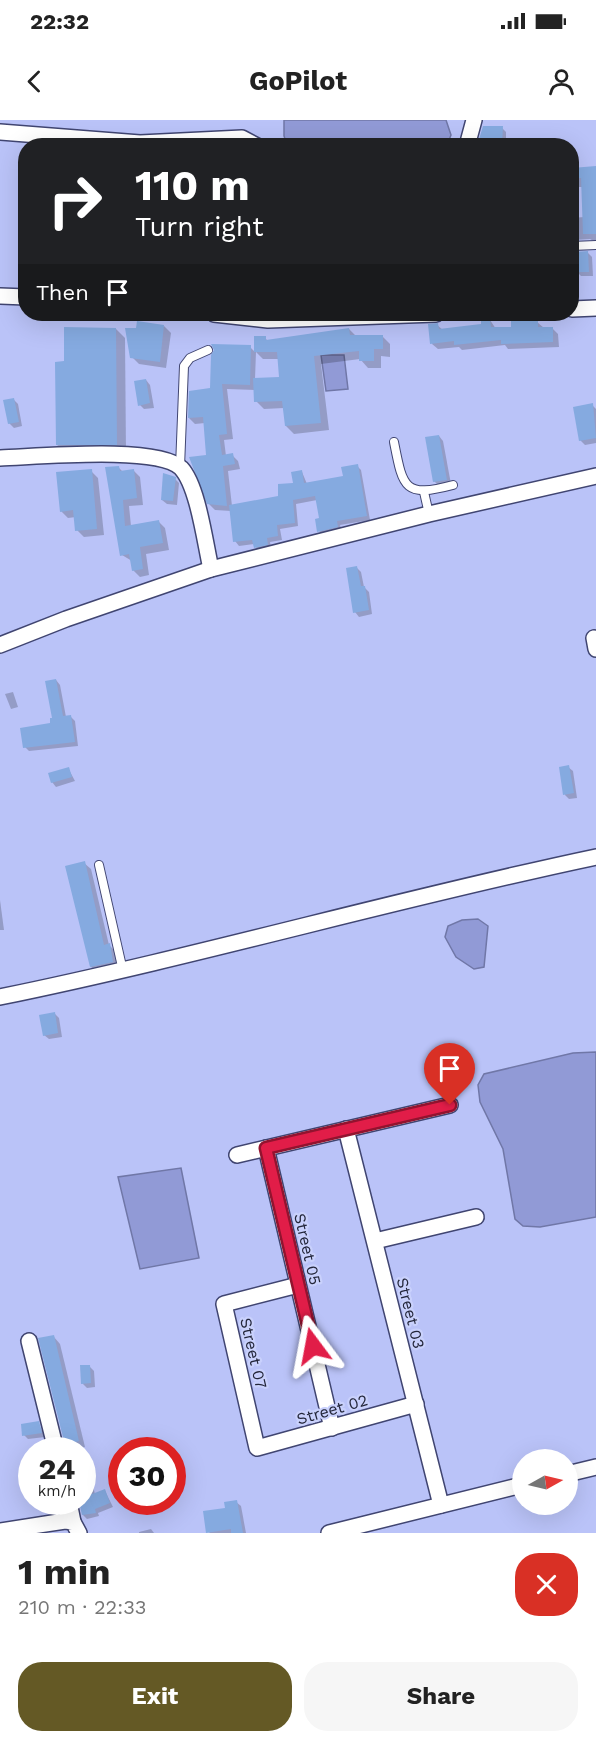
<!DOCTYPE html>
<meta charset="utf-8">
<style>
:root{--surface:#fff;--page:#f6f6f6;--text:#222;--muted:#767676;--accent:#645925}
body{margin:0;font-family:"Work Sans",sans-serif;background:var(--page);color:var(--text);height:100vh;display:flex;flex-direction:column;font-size:22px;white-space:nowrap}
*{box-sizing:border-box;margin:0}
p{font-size:20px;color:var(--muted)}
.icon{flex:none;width:33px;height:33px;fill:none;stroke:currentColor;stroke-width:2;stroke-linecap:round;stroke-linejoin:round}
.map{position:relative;height:1413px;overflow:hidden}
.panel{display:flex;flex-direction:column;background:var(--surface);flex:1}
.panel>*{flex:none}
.banner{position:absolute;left:18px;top:18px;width:561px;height:183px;border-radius:24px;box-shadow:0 6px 24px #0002;background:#202124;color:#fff;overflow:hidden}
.needle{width:39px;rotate:82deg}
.tools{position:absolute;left:512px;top:1329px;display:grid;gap:12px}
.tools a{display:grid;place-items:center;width:66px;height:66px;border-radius:50%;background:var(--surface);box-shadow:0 6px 24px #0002;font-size:30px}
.speed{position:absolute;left:18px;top:1317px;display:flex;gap:12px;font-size:30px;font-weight:700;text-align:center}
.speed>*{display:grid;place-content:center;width:78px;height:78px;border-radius:50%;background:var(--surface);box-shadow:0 6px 24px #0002;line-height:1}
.speed small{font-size:15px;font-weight:400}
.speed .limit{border:9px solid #d22;background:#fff;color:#111}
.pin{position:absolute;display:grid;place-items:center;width:51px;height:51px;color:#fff;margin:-62px -26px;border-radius:50% 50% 50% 0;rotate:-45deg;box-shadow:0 0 6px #0007}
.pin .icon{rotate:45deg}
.me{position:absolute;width:66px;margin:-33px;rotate:347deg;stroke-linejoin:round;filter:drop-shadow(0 0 4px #0008)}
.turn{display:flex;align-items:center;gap:21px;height:126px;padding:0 18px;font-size:27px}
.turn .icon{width:78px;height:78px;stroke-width:2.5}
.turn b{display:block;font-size:42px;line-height:51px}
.then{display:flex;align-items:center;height:57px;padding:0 18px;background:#0003;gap:12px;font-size:22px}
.round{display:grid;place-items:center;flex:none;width:63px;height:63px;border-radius:24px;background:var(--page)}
.headline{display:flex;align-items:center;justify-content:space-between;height:102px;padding:0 18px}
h1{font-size:36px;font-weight:700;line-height:45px}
.button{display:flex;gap:12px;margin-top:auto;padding:12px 18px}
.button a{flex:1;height:69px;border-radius:24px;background:var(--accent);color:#fff;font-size:24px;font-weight:700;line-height:69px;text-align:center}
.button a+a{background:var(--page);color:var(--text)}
.status{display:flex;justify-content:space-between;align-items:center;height:42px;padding:0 30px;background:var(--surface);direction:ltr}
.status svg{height:16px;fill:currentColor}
header{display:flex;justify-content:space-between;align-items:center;height:78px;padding:0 18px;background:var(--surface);font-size:27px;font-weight:700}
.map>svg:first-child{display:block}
.water{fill:#919ad6;stroke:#7077a7;stroke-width:1.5}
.shadow{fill:#0003;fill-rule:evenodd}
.building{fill:#85aae0}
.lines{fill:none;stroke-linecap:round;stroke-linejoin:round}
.service-casing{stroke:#404571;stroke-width:10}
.minor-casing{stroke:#404571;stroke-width:18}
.service{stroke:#fff;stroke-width:8}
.minor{stroke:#fff;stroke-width:15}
.route-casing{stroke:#92132f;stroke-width:15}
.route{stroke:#e11d48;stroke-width:10}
.labels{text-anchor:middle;stroke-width:4.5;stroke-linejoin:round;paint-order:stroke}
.street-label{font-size:16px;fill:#23263a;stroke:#c9d1fc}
</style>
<div class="status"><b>22:32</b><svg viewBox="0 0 49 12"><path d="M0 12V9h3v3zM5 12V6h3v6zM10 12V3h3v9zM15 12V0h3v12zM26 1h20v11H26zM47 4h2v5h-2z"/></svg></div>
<header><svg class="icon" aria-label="back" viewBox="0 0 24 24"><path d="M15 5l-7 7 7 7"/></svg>GoPilot<svg class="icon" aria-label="person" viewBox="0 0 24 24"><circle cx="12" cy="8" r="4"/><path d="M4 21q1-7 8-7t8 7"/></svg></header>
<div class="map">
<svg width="596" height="1413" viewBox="0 0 596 1413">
<rect width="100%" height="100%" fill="#bac3f8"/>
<!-- water -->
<g class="water">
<path d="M 284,0 L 446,0 L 451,15 L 447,25 L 287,25 L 284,16 Z"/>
<path d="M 344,235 L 348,269 L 326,271 L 321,235 Z"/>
<path d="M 478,799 L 488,806 L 484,847 L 474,849 L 456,837 L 445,817 L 448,806 L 462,800 Z"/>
<path d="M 596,932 L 596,1097 L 540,1107 L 523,1106 L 515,1099 L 503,1029 L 480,982 L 478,965 L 484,954 L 573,933 Z"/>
<path d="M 181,1048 L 199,1138 L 140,1149 L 118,1057 Z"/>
</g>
<!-- shadow -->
<g class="shadow">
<path d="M 502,8 L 506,12 L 506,26 L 479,26 Z"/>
<path d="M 596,48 L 596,122 L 590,119 L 572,120 L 572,98 L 584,97 L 583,67 L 572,67 L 572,49 Z"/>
<path d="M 588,133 L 592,137 L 593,156 L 581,156 L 577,152 Z"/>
<path d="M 490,200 L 496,209 L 512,208 L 537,202 L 544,208 L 552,208 L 558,214 L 559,227 L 508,229 L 505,225 L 462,230 L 459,227 L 438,229 L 432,224 L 437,205 L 443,210 L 483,206 Z"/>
<path d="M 164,206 L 171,213 L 166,248 L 139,244 L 132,237 Z"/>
<path d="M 116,209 L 125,218 L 126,333 L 67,334 L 57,325 L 66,243 Z"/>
<path d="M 349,209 L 356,216 L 382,216 L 390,224 L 390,237 L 381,236 L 381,248 L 368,248 L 360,239 L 321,244 L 329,310 L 294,314 L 286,306 L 284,288 L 264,289 L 256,281 L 255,270 L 227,269 L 233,319 L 224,320 L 226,336 L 232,335 L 238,341 L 240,349 L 228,351 L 232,386 L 280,377 L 295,365 L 302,352 L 307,364 L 345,357 L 357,346 L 361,350 L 370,400 L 340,405 L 342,411 L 323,415 L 319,411 L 321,399 L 317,380 L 296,384 L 298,406 L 280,409 L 282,420 L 270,422 L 271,428 L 259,432 L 254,424 L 239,426 L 235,421 L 231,391 L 215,390 L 209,384 L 205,303 L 195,304 L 189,298 L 250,227 L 255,232 L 265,218 L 268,221 ZM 256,232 L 263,239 L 279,239 L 281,259 L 255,259 Z"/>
<path d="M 146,260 L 150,265 L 154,288 L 144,289 L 140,285 Z"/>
<path d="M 14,280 L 18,284 L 22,306 L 14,308 L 9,303 Z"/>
<path d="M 592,285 L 596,289 L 596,323 L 585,325 L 580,320 Z"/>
<path d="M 439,316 L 443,321 L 451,364 L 439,366 L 434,361 Z"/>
<path d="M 119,348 L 123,352 L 133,350 L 140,357 L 143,385 L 129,386 L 131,406 L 158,401 L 165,408 L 169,430 L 146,434 L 149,455 L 140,457 L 133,450 L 132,441 L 122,435 Z"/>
<path d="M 91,351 L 98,358 L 104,415 L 84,417 L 77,410 L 76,397 L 68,398 L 61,391 Z"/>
<path d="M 175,359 L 179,363 L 177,385 L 167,384 L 162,380 Z"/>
<path d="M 357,448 L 361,452 L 364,467 L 369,472 L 372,494 L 359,497 L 355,492 Z"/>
<path d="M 56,560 L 60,565 L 66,597 L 70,596 L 75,601 L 78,626 L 29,631 L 25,627 L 52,605 Z"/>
<path d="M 13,572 L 18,587 L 11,589 L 5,574 Z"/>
<path d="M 568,647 L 573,651 L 577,678 L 569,679 L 565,675 Z"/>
<path d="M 68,648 L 75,661 L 56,667 L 52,662 Z"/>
<path d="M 84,743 L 91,749 L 109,825 L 116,832 L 119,848 L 98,853 L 91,847 Z"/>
<path d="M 0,780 L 4,810 L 0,810 Z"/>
<path d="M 54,893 L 59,898 L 62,917 L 49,919 L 44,915 Z"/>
<path d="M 54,1217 L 60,1224 L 85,1327 L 74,1330 L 68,1324 Z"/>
<path d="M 89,1246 L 94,1251 L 95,1267 L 87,1268 L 82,1263 Z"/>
<path d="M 38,1303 L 45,1317 L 28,1319 L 24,1315 Z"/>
<path d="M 82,1342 L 89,1346 L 95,1375 L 105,1371 L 113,1387 L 98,1393 L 99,1396 L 87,1399 L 83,1395 L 80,1382 L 82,1382 Z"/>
<path d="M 236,1382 L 241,1386 L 246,1413 L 209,1413 L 227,1389 Z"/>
<path d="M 151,1409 L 154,1413 L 139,1413 L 139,1412 Z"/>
</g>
<!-- building -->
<g class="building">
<path d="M 483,6 L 503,6 L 502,26 L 477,26 Z"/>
<path d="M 596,46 L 596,114 L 583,114 L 581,58 L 572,59 L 572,48 Z"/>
<path d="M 588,131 L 589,152 L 575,152 L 575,132 Z"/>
<path d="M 490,199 L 491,207 L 511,207 L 511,201 L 538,200 L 538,207 L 553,207 L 553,222 L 501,224 L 501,220 L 454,225 L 454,221 L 430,224 L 428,204 L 438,203 L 439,209 L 481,204 L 481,200 Z"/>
<path d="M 137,201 L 164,205 L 160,242 L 130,238 L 125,208 L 136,208 Z"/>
<path d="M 64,207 L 116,208 L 117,325 L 56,325 L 55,242 L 64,241 Z"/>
<path d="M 349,208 L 350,215 L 383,215 L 383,229 L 374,229 L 374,241 L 359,241 L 359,231 L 314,236 L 321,303 L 285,306 L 282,281 L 254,282 L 253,258 L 279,257 L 277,232 L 254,232 L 254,216 L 266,216 L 266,220 Z"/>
<path d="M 211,224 L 251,225 L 250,265 L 222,264 L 227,314 L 219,315 L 222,335 L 233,333 L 235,344 L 223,346 L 227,386 L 207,384 L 189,337 L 206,335 L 203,297 L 188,298 L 189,271 L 210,268 L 211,235 L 214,230 Z"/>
<path d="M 146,259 L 150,283 L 138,286 L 134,261 Z"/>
<path d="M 14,278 L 19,302 L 8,304 L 3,280 Z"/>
<path d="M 593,283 L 596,318 L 579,321 L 573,287 Z"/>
<path d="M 439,315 L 447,360 L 433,362 L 425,317 Z"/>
<path d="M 358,344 L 367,396 L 337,401 L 338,407 L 317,412 L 315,399 L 319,398 L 315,376 L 293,380 L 295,403 L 277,405 L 278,416 L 267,418 L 268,425 L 254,428 L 252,420 L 233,422 L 229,385 L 278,376 L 278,364 L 293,363 L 291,352 L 302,350 L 304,363 L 343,356 L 341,347 Z"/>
<path d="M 119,346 L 120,351 L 134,349 L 137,378 L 123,380 L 125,406 L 159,400 L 163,423 L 140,427 L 143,449 L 132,451 L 129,434 L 120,436 L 105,347 Z"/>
<path d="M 92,349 L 97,409 L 75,411 L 73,390 L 60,392 L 56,352 Z"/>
<path d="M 163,353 L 176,357 L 173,381 L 161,380 Z"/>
<path d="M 357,446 L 361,466 L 365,466 L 369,490 L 353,493 L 346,448 Z"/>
<path d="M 56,559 L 63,596 L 71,595 L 75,622 L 23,628 L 20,608 L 50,603 L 50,598 L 52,598 L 45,561 Z"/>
<path d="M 569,645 L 574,673 L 563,675 L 559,647 Z"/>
<path d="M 69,647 L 72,657 L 51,663 L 48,653 Z"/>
<path d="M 85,741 L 104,825 L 110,823 L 113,842 L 90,847 L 65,746 Z"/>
<path d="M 55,892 L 58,913 L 43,916 L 39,895 Z"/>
<path d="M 54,1215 L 79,1321 L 65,1325 L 38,1218 Z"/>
<path d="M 80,1245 L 90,1245 L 91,1263 L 81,1264 Z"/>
<path d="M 39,1301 L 42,1313 L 22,1316 L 21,1304 Z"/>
<path d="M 105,1369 L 110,1383 L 95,1389 L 96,1393 L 82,1395 L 79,1382 L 82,1382 L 82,1374 L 92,1374 Z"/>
<path d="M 237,1380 L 243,1413 L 231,1413 L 231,1409 L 206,1413 L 203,1391 L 225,1388 L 224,1382 Z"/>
</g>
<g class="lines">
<defs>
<g id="service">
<path d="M 572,126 L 596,125"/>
<path d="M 394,322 C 403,368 404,378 453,365"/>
<path d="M 180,347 L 184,246 L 190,238 L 208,230"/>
<path d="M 424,372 L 429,394"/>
<path d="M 99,745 L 123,851"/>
</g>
<g id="minor">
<path d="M 0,12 L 140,23 L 242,18 L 257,26"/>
<path d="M 467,26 L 474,0"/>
<path d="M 0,176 L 26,177"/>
<path d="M 572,189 L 596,188"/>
<path d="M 214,194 L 268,200 L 436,194"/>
<path d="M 0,338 C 35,337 158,325 181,348 C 198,366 205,423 211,449"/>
<path d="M 594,518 L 596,529"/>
<path d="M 0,525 L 66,499 L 211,449 L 429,394 L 596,356"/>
<path d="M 0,877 C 200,836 396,779 596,737"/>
<path d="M 346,1009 L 441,1385"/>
<path d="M 266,1028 L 332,1308"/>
<path d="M 237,1035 L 450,985"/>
<path d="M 375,1121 L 476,1097"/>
<path d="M 298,1165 L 224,1184 L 257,1328 L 416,1284"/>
<path d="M 29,1221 L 56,1330"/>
<path d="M 567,1354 L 596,1347"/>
<path d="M 69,1382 L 73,1402"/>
<path d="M 0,1411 L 65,1401 L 73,1402 L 79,1413"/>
<path d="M 329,1413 L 522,1365"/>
</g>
</defs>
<!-- service casing -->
<use href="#service" class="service-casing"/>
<!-- minor casing -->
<use href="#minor" class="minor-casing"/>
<!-- service -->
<use href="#service" class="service"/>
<!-- minor -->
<use href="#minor" class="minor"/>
</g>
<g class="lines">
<defs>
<path id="route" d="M 313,1226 L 266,1028 L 450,985"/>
</defs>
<!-- route casing -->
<use href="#route" class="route-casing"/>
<!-- route -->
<use href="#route" class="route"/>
</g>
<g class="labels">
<!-- street labels -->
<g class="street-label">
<text transform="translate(308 1129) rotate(77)" y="6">Street 05</text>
<text transform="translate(411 1193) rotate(76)" y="6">Street 03</text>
<text transform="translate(254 1233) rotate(77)" y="6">Street 07</text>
<text transform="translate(332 1289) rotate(-16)" y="6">Street 02</text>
</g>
</g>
</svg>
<div class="tools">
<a><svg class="needle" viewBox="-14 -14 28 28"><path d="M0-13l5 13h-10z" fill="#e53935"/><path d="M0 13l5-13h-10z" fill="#767676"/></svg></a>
</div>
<div class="speed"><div>24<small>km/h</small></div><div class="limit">30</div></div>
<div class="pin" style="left:450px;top:985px;background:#d93025"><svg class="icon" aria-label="arrive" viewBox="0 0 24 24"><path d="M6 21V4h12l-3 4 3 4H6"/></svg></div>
<svg class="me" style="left:313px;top:1226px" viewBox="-20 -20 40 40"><path d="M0-17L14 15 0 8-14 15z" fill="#e11d48" stroke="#fff" stroke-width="4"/></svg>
<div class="banner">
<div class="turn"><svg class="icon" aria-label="right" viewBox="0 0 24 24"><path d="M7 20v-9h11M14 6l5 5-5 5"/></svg><div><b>110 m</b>Turn right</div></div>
<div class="then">Then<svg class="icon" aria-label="arrive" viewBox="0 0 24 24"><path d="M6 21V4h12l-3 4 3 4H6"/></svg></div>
</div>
</div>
<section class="panel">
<div class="headline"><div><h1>1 min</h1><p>210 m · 22:33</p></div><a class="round" style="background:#d93025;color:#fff"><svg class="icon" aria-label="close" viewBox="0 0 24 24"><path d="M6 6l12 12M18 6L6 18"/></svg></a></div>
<div class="button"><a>Exit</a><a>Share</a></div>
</section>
